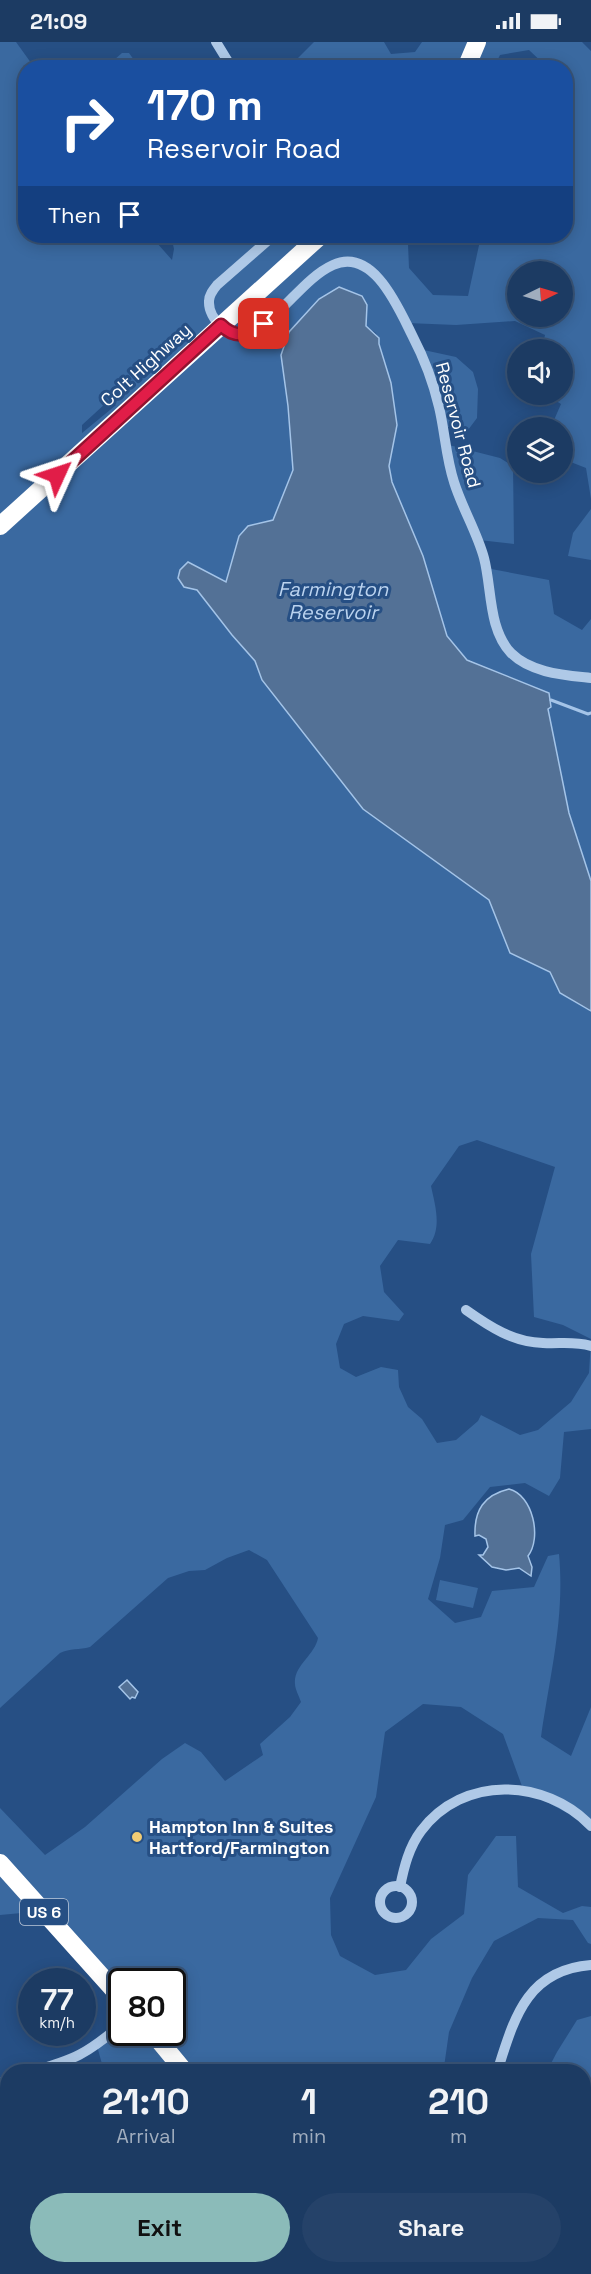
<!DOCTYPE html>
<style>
:root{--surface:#1c3b63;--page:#254269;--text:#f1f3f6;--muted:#a0adbe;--line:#3a5578;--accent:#8bbbb9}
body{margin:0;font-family:"Space Grotesk",sans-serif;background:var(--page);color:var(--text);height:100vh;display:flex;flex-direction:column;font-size:22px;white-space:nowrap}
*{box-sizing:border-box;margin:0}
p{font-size:20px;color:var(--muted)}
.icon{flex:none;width:33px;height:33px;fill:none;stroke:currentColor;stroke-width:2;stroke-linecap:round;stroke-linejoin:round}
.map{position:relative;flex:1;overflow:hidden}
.side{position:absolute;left:0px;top:2022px;width:591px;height:210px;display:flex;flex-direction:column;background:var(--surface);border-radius:24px 24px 0 0;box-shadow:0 3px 15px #0003,0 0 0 2px var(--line)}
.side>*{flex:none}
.hud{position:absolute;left:18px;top:18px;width:555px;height:183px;border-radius:24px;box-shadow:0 3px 15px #0003,0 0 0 2px var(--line);background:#1a4fa0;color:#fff;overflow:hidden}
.needle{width:39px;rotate:85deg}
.fabs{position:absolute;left:507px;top:219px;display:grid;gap:12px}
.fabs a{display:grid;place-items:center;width:66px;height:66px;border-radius:50%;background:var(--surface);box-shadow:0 3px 15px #0003,0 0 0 2px var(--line);font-size:30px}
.speed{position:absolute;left:18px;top:1926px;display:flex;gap:12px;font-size:30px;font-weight:700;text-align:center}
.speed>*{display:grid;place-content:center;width:78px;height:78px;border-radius:50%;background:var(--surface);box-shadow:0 3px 15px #0003,0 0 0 2px var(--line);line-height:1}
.speed small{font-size:15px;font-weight:400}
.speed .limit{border:3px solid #111;border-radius:9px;background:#fff;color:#111}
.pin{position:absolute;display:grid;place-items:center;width:51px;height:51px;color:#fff;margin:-26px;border-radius:12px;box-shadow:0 3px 9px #0006}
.me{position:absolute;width:66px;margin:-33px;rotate:48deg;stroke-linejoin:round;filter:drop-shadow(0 0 4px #0008)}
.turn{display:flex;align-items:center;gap:21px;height:126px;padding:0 30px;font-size:27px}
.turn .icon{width:78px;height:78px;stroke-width:2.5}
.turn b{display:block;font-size:42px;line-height:51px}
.then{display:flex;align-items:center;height:57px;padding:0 30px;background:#0003;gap:12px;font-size:22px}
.eta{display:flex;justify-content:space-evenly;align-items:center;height:102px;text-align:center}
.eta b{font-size:36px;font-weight:800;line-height:42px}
.cta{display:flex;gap:12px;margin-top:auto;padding:12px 30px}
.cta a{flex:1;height:69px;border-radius:36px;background:var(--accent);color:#111;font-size:24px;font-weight:800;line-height:69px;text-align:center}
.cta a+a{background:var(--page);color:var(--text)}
.status{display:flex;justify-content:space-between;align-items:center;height:42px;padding:0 30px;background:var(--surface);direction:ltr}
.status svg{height:16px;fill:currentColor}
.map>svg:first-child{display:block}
.green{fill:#3a69a0;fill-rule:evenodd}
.water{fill:#537196;stroke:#a4c4e8;stroke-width:1.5}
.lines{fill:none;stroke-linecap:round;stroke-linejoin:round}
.stream{stroke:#a4c4e8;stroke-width:3}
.minor{stroke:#afc9e7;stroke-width:10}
.highway{stroke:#fff;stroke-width:18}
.route-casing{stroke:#92132f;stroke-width:15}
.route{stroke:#e11d48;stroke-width:10}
.poi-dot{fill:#f1cc74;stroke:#264f84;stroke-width:2}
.labels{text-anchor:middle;stroke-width:6;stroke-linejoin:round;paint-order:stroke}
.shield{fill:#264f84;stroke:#becada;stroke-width:1.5}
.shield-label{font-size:16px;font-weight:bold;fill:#fff}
.street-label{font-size:18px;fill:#fff;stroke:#264f84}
.poi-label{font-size:18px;font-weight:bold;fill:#fff;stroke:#264f84;text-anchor:start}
.water-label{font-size:20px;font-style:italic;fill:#bbd3ef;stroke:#264f84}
</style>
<div class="status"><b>21:09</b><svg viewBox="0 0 49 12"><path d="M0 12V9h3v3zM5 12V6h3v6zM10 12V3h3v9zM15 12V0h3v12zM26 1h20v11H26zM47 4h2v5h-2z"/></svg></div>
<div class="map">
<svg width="591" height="2232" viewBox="0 0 591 2232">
<rect width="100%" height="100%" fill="#264f84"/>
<!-- green -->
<g class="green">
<path d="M 0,0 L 16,0 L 34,25 L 26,26 L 26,194 L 129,194 L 157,201 L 172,218 L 174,207 L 171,194 L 426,194 L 408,202 L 409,226 L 433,253 L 468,254 L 481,194 L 566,194 L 566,26 L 547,25 L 529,8 L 500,13 L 494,25 L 289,25 L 314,0 L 384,0 L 391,12 L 415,10 L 422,0 L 582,0 L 591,9 L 591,457 L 586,426 L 563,417 L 562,386 L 551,385 L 561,362 L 547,353 L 562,352 L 562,308 L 542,307 L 545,293 L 515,279 L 456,283 L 407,281 L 419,307 L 456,315 L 473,330 L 478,347 L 477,376 L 468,388 L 456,385 L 443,385 L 445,402 L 500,416 L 513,424 L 514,502 L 479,498 L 486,526 L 549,538 L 554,572 L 582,588 L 591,577 L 591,839 L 569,771 L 548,667 L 549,651 L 467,617 L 447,594 L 423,514 L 392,440 L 389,424 L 397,383 L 391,341 L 376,291 L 365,284 L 367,263 L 281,313 L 288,364 L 293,428 L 273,479 L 248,484 L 239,494 L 226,541 L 184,545 L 197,548 L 232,593 L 255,619 L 262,638 L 363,767 L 490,859 L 510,911 L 550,930 L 560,951 L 591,969 L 591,1387 L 564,1390 L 560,1436 L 549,1454 L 525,1441 L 490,1445 L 463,1478 L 445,1483 L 440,1516 L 428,1557 L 455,1581 L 481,1575 L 492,1549 L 534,1545 L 548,1514 L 559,1512 C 565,1576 550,1632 541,1695 L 571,1714 L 591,1665 L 591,1784 L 523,1747 L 503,1692 L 461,1665 L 423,1662 L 385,1690 L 376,1755 L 330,1856 L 331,1893 L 340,1914 L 375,1933 L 406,1928 L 431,1897 L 464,1872 L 468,1833 L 496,1794 L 516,1794 L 518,1845 L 563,1871 L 582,1864 L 591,1865 L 591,1902 L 588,1901 L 573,1878 L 538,1876 L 494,1899 L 472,1936 L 449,1990 L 444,2025 L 449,2029 L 104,2029 L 97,2004 L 121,1982 L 122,1990 L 172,1990 L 172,1940 L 122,1940 L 121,1957 L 43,1869 L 0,1873 L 0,1766 L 45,1813 L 85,1785 L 162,1717 L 185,1701 L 201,1710 L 225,1739 L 263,1713 L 260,1702 L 290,1675 L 301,1660 C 299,1654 295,1647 295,1642 C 293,1624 315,1613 318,1596 L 267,1518 L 249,1508 L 227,1516 L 205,1528 L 189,1529 L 168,1536 L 90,1605 C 79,1608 70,1606 60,1611 L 0,1666 ZM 518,230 L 562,230 L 562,274 L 518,274 ZM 106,361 L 116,363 L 82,391 L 82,383 ZM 477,1098 L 555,1125 L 531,1212 L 534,1275 L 563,1283 L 591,1297 L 589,1331 L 571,1360 L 538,1388 L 520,1393 L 481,1373 L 478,1379 L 456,1398 L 437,1401 L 422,1377 L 408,1365 L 399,1345 L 398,1328 L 381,1325 L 356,1335 L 340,1326 L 336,1302 L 344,1282 L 363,1274 L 399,1279 L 404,1272 L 384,1250 L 380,1224 L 398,1198 L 430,1202 C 442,1185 435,1163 431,1144 L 459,1104 Z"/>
<path d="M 122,11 L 129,11 L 139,25 L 106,25 Z"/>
<path d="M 591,467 L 591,518 L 568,514 L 573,491 Z"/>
<path d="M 440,1538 L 478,1546 L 473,1566 L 436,1558 Z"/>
<path d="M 591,1974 L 591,2232 L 312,2232 L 304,2225 L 584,2224 L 584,2030 L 547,2029 L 557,2010 L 577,1978 Z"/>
<path d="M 0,2168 L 7,2170 L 8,2224 L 159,2225 L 158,2232 L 0,2232 Z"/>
</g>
<!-- water -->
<g class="water">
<path d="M 339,245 L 362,254 L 367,263 L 366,284 L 379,296 L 379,302 L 391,341 L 397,383 L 389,424 L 392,440 L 423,514 L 447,594 L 467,618 L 549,651 L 551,665 L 548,667 L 569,771 L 591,839 L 591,969 L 560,951 L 550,930 L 510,911 L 489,858 L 363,767 L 262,638 L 255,619 L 232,593 L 197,548 L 184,545 L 178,536 L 180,528 L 188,520 L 226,540 L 239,494 L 248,484 L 273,478 L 293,428 L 288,364 L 281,313 L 289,290 L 319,257 Z"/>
<path d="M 509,1447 C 533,1453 542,1496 528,1514 L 532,1525 L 531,1534 L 519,1526 L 506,1528 L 492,1525 L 479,1513 L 483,1513 L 488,1505 L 486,1497 L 479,1493 L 475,1494 C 474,1468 484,1453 509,1447 Z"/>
<path d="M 127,1638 L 138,1650 L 135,1656 L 132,1655 L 130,1657 L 119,1645 Z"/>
</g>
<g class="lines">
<!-- stream -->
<path class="stream" d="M 551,658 L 588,672 L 591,671"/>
<!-- minor -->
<g class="minor">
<path d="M 216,0 L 232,26"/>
<path d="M 273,194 L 217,243 C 213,248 209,253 209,259 C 208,278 231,297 249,292 C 262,288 272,275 281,267 C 297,252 313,232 333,223 C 373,205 398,265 412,293 C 424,316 433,339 439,365 C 445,390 446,416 454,440 C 462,466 477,490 484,516 C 492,546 488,587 511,611 C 531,631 564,633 591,636"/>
<path d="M 466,1268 C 490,1285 513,1300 543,1301 C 560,1302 575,1299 591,1304"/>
<circle cx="396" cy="1860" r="16"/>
<path d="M 400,1845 C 404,1825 409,1805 421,1789 C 463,1733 545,1736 591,1784"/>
<path d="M 30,2030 C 74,2018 87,2012 122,1982"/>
<path d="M 497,2030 C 514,1977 526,1928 591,1923"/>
<path d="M 0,2042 L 8,2037"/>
<path d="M 584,2200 L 591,2206"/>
<path d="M 457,2232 L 464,2224"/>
</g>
<!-- highway -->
<g class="highway">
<path d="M 466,26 L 477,0"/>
<path d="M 0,484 L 320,194"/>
<path d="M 0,1821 L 122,1957"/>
<path d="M 152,1990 L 185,2030"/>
<path d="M 355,2224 L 362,2232"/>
</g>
</g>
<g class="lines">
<defs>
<path id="route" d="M 57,433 L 221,283 C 235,297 249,294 264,282"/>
</defs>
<!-- route casing -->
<use href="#route" class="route-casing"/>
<!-- route -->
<use href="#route" class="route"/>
</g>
<!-- markers -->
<circle class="poi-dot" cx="137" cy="1795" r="6"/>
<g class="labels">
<!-- shield labels -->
<rect class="shield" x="20" y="1857" width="48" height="26" rx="4.5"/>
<g class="shield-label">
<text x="44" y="1876">US 6</text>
</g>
<!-- street labels -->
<g class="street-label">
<text transform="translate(146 323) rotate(-42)" y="6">Colt Highway</text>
<text transform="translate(458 383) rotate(75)" y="6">Reservoir Road</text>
</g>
<!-- poi labels -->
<g class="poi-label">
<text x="149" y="1791">Hampton Inn &amp; Suites<tspan x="149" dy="21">Hartford/Farmington</tspan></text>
</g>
<!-- water labels -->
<g class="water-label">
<text x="333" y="554">Farmington<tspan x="333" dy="23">Reservoir</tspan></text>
</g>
</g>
</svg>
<div class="fabs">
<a><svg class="needle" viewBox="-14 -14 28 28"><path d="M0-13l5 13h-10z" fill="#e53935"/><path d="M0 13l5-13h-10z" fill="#a0adbe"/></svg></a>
<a><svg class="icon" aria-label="sound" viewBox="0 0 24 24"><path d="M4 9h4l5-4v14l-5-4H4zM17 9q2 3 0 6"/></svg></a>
<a><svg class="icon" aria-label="layers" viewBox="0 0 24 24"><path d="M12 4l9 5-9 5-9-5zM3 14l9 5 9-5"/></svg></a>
</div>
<div class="speed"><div>77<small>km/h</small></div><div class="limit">80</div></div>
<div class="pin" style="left:264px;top:282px;background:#d93025"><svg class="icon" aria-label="arrive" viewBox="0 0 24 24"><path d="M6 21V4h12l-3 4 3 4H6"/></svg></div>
<svg class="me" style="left:57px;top:433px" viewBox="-20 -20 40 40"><path d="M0-17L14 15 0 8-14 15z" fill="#e11d48" stroke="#fff" stroke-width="4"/></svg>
<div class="hud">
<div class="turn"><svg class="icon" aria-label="right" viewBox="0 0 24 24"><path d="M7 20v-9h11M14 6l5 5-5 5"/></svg><div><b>170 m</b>Reservoir Road</div></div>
<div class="then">Then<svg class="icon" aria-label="arrive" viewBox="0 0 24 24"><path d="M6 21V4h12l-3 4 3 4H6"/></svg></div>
</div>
<section class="side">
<div class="eta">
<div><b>21:10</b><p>Arrival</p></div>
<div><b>1</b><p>min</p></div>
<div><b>210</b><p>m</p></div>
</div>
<div class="cta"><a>Exit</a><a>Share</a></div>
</section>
</div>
